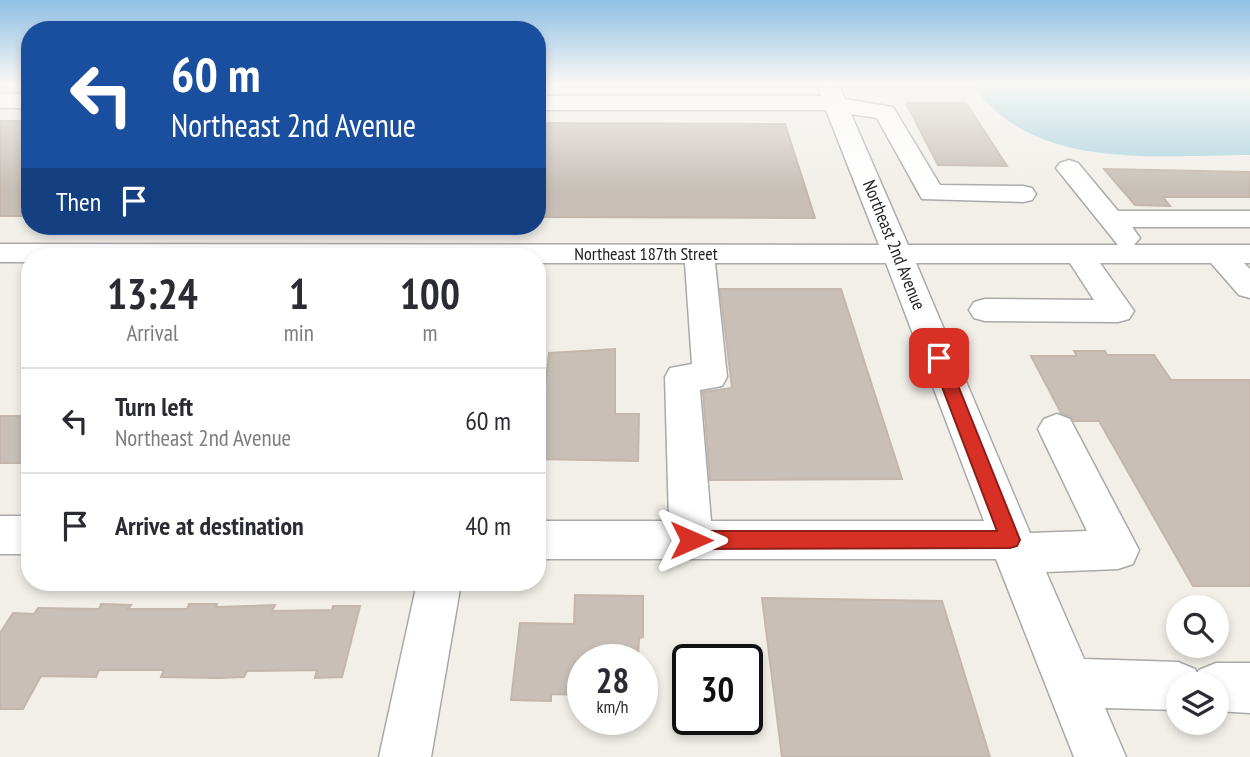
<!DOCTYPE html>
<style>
:root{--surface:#fff;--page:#f7f7f7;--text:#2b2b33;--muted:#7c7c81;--line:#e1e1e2}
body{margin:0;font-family:"PT Sans Narrow",sans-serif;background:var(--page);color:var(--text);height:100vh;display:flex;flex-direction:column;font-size:26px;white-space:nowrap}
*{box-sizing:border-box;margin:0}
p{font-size:23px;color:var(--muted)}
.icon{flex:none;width:38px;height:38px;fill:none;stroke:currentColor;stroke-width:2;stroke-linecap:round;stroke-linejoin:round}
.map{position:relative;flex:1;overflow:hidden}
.side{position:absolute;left:21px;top:248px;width:525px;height:343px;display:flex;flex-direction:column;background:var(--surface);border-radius:28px;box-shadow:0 4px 10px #0003}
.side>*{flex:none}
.top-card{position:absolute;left:21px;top:21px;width:525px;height:214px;border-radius:28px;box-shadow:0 4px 10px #0003;background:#1a4fa0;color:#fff;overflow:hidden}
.fabs{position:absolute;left:1166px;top:595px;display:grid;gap:14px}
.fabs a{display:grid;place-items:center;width:63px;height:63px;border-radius:50%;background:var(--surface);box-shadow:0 4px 10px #0003;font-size:35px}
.speed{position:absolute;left:567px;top:644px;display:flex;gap:14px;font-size:35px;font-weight:700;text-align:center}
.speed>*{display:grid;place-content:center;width:91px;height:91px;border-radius:50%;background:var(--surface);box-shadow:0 4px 10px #0003;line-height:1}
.speed small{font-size:18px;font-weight:400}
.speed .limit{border:4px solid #111;border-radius:10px;background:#fff;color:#111}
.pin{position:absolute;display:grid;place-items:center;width:60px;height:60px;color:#fff;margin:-30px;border-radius:14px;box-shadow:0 4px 10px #0006}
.me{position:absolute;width:77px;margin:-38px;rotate:90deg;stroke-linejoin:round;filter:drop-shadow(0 0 5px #0008)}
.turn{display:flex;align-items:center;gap:24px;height:147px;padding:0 35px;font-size:32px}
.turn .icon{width:91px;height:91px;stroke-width:2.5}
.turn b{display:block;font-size:49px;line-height:60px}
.then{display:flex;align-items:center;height:66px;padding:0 35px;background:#0003;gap:14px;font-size:26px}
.eta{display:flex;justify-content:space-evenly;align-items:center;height:119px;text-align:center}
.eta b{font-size:42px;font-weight:700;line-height:49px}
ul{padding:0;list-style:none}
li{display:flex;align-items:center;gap:21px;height:105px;padding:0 35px;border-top:2px solid var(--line)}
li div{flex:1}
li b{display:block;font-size:26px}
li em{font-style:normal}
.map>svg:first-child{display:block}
.water{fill:#aad3df}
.building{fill:#c7bfb8;stroke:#c4b6ab;stroke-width:2}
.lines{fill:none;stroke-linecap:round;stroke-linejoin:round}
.minor-casing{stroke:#a9a9a9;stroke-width:3}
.minor{fill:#fff;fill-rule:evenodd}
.route{fill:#d93025;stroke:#8d1f18;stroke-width:2}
.labels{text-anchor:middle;stroke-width:6;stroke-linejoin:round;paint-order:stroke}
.street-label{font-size:18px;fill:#222;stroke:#fff}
</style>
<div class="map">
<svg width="1250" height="757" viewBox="0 0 1250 757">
<rect width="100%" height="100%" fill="#f2efe9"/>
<!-- water -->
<path class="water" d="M 972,84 L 1250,84 L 1250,155 C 1159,155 1031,172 972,84 Z"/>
<!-- building -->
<g class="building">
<path d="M 906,103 L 966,103 L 1007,166 L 938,165 Z"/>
<rect x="0" y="121" width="30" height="95"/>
<path d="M 537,123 L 785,124 L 815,218 L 537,217 Z"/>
<path d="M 1104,169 L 1250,172 L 1250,197 L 1163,197 L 1170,206 L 1135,205 Z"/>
<path d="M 720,289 L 841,289 L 902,479 L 710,480 L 703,392 L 732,388 Z"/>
<path d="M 615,349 L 615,414 L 639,414 L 638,461 L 537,459 L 549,353 Z"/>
<path d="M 1074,351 L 1105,351 L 1107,355 L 1154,355 L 1171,380 L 1250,380 L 1250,586 L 1193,586 L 1099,421 L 1074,421 L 1071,417 L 1061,413 L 1031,356 L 1077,356 Z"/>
<rect x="0" y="416" width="30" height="47"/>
<path d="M 575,595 L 643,596 L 643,637 L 639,638 L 638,660 L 583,660 L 583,695 L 551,694 L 551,701 L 511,700 L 520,623 L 574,624 Z"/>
<path d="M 762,598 L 942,601 L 990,757 L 782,757 Z"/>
<path d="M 101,604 L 131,605 L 128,609 L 187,609 L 189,604 L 217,604 L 216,607 L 275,605 L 272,611 L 332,610 L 333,606 L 360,606 L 342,677 L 315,678 L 317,670 L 247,671 L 244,677 L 219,678 L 161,677 L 164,670 L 99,670 L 96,677 L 41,676 L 23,709 L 0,709 L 0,633 L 13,613 L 34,614 L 38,608 L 99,609 Z"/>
</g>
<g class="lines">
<defs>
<g id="minor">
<path d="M 816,84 L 838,84 L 845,99 L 893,107 L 940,185 L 1023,186 L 1032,188 L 1036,194 L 1032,200 L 1023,202 L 922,199 L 877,118 L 851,114 L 908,245 L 1118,245 L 1056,168 L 1060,163 L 1069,160 L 1078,163 L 1118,211 L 1250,211 L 1250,227 L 1132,227 L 1140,238 L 1134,245 L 1250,245 L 1250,263 L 1244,263 L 1250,269 L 1250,298 L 1239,295 L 1211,263 L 1100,263 L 1134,311 L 1129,319 L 1118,322 L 985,321 L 974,318 L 969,310 L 974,302 L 985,299 L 1094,300 L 1070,263 L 916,263 L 1030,533 L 1087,531 L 1038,429 L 1044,419 L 1057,414 L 1070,419 L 1139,550 L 1133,564 L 1118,569 L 1046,572 L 1084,659 L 1178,662 L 1195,669 L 1197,673 L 1199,670 L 1216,663 L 1250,663 L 1250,713 L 1216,711 L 1216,684 L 1178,684 L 1178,710 L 1105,708 L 1126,757 L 1074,757 L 996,559 L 537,559 L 537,521 L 669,521 L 665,377 L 670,368 L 692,364 L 685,263 L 537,263 L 537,257 L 30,257 L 30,262 L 0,262 L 0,244 L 879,245 L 826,110 L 537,110 L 537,96 L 821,96 ZM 715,263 L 886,263 L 984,521 L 711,521 L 700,390 L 722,386 L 727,377 Z"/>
<rect x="0" y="94" width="30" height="14"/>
<rect x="0" y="516" width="30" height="38"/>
<path d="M 417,583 L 461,583 L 431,757 L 379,757 Z"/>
</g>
</defs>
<!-- minor casing -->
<use href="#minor" class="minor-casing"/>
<!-- minor -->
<use href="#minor" class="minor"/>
</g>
<!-- sky -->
<linearGradient id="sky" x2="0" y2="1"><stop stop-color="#8fc0e4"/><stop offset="0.44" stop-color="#f9f8f5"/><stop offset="1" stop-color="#f9f8f5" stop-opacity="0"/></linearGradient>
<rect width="1250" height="190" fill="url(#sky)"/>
<!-- route -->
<path class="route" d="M 939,352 L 947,358 L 1020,540 L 1017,546 L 1010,548 L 691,549 L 684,546 L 681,540 L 684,534 L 691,531 L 997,531 L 931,358 Z"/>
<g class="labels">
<!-- street labels -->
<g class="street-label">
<text transform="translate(894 245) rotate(68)" y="6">Northeast 2nd Avenue</text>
<text x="646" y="260">Northeast 187th Street</text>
</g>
</g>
</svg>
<div class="fabs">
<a><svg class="icon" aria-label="search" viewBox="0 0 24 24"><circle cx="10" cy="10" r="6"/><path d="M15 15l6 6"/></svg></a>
<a><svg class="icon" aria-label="layers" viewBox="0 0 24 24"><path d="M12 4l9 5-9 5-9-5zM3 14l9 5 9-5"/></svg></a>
</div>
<div class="speed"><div>28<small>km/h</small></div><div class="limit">30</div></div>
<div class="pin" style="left:939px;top:358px;background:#d93025"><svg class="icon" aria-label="arrive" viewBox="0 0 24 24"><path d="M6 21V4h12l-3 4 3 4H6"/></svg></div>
<svg class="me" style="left:691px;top:540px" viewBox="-20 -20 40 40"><path d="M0-17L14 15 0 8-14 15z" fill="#d93025" stroke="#fff" stroke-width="4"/></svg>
<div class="top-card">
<div class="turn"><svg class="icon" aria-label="left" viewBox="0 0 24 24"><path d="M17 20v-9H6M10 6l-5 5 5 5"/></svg><div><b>60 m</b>Northeast 2nd Avenue</div></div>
<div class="then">Then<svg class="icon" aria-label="arrive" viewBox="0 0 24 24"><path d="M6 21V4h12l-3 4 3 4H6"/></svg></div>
</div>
<section class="side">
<div class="eta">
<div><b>13:24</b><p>Arrival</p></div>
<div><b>1</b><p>min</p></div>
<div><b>100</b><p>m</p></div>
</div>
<ul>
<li><svg class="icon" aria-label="left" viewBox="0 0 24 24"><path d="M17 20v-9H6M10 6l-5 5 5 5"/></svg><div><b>Turn left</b><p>Northeast 2nd Avenue</p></div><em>60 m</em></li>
<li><svg class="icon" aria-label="arrive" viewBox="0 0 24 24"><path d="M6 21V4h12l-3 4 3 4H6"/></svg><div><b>Arrive at destination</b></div><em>40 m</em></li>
</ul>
</section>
</div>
